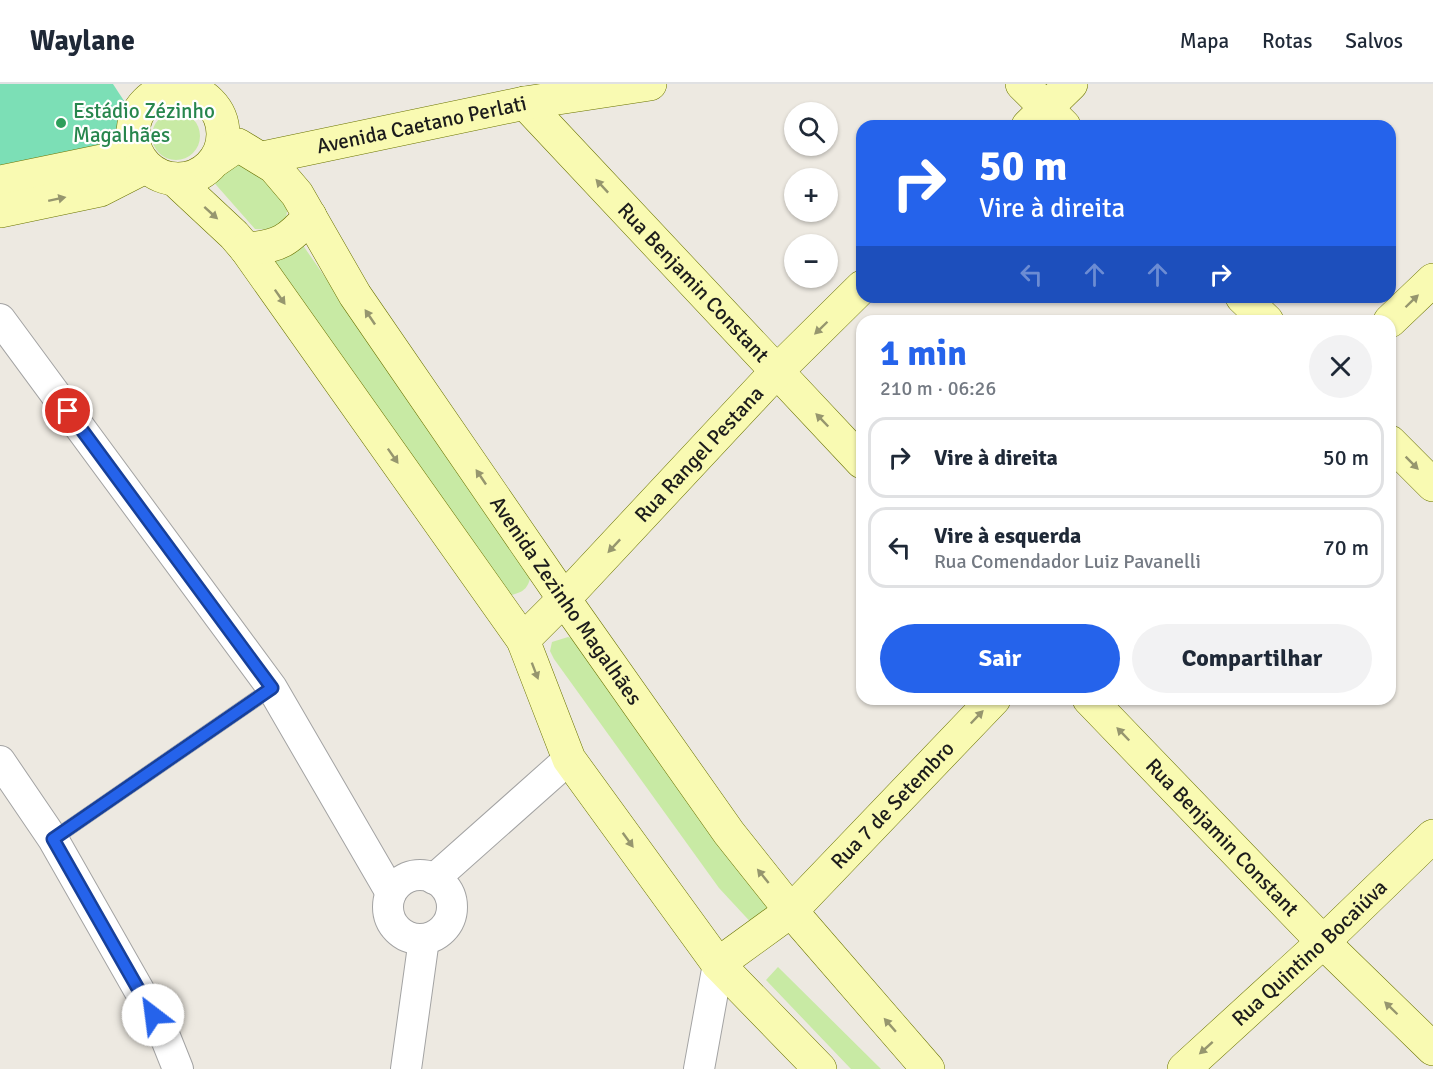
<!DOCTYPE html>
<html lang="pt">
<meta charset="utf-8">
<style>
:root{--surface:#fff;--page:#f2f2f3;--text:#1f2937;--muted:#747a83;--line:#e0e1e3;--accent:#2563eb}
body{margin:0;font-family:Signika,sans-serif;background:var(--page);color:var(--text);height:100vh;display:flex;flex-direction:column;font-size:22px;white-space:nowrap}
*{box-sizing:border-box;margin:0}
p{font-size:20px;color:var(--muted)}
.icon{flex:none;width:33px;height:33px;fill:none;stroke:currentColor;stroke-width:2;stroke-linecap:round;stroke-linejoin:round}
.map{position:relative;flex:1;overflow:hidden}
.details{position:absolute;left:856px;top:231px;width:540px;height:390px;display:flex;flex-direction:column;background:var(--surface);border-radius:18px;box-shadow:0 2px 4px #0004}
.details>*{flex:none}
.guide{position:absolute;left:856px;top:36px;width:540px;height:183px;border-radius:18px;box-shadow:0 2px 4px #0004;background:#2563eb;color:#fff;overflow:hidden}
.fabs{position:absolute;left:784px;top:18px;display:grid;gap:12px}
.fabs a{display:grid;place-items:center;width:54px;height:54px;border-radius:50%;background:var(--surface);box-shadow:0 2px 4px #0004;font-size:30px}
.pin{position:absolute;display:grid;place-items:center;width:51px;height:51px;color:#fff;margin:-26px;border:3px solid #fff;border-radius:50%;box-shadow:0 2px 6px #0007}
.me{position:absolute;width:66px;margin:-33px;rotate:330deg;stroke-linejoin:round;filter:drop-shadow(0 0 4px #0008)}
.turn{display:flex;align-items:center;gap:21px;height:126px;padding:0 24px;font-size:27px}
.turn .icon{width:78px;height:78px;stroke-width:2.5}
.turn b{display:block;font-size:42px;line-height:51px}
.lanes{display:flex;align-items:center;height:57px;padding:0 24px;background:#0003;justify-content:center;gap:30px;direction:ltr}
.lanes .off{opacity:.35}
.round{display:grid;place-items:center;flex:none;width:63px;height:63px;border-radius:32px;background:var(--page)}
.summary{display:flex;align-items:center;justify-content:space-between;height:102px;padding:0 24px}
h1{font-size:36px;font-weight:700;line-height:45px;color:var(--accent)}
.cta{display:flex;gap:12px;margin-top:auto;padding:12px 24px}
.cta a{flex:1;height:69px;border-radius:36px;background:var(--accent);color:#fff;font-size:24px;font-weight:700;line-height:69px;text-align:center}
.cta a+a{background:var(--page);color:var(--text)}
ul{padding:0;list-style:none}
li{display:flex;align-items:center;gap:18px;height:81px;margin:0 12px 9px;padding:0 12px;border:3px solid var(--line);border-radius:18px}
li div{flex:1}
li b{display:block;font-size:22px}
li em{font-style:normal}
header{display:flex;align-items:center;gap:36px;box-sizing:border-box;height:84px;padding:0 30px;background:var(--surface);border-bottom:2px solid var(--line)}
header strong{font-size:28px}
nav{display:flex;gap:33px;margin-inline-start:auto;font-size:21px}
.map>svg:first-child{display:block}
.grass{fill:#c8eaa4}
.pitch{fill:#7cdfb6}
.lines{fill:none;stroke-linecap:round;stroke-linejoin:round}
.lane-casing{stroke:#a3a3a3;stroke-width:16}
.street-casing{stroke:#a3a3a3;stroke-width:32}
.secondary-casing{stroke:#6a7302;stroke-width:34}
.lane{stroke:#fff;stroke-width:15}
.street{stroke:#fff;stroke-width:30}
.secondary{stroke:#f9fab2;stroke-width:33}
.oneway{fill:#96966e}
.route-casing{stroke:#184099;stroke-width:15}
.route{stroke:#2563eb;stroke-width:10}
.leisure-dot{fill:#2e9e5b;stroke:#fff;stroke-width:2}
.labels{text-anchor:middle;stroke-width:4.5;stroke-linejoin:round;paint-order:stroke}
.leisure-label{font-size:21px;fill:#27864d;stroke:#fff;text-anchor:start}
.street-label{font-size:21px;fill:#1c1c1c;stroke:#fff}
</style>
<header>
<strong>Waylane</strong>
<nav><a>Mapa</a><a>Rotas</a><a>Salvos</a></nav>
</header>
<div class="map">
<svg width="1433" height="985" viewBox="0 0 1433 985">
<rect width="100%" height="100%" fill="#ede9e1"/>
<!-- grass -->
<g class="grass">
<circle cx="176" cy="52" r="24"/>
<path d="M 229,72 L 289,114 L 286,134 L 275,146 L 255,145 L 210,94 Z"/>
<path d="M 302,160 L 531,489 C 529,503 525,508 511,511 L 272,174 L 290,172 Z"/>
<path d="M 568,553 L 578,556 L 772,830 L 757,845 L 719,804 L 554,575 L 550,567 L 552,558 Z"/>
<path d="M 778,883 L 881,985 L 851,985 L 766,896 Z"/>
</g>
<!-- pitch -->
<path class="pitch" d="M 0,0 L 113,0 L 128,23 L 114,54 L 98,70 L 0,86 Z"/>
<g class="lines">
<defs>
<path id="lane" d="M 53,755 L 272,604"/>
<g id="street">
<path d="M 0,235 L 272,604 L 391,809"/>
<path d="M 0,677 L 53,755 L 164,950 L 178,985"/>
<circle cx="420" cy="823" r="32"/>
<path d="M 434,795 L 569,675"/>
<path d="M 406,985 L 424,855"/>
<path d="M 699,985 L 718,880"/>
</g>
<g id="secondary">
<path d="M 1022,0 L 1064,42"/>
<circle cx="178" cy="50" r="45"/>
<path id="s1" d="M 525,19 L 862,378"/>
<path d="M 1028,42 L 1071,0"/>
<path id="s2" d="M 263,74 L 525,19 L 650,0"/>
<path id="s3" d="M 216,76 L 238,61 L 274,83 L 297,110 L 355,211 L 564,515 L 729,749 L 791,827 L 928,985"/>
<path d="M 174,95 L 234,151 L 246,165 L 523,556 L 569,675 L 718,880 L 820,985"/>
<path d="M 0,98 L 112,75 L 132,54"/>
<path d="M 0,127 L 100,106 L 145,83"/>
<path d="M 246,165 C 279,163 289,156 310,132"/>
<path d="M 1242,213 L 1267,237"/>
<path d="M 1390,237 L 1433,196"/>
<path d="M 1390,358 L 1433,401"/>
<path id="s4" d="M 523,556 L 564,515 L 776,288 L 862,203"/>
<path id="s5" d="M 1089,615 L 1323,858 L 1433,965"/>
<path id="s6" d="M 718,880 L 791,827 L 994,615"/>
<path id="s7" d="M 1184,985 L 1323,858 L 1433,752"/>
</g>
</defs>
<!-- lane casing -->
<use href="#lane" class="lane-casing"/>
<!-- street casing -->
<use href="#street" class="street-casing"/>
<!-- secondary casing -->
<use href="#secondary" class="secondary-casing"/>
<!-- lane -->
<use href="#lane" class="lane"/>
<!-- street -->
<use href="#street" class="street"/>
<!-- secondary -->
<use href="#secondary" class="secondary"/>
</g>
<!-- one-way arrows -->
<defs><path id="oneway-solid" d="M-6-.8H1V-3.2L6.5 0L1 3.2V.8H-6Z" transform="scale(1.5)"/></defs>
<g class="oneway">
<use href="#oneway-solid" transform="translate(602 102) rotate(-133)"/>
<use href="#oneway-solid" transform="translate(57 115) rotate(-12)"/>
<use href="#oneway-solid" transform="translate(211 129) rotate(42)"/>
<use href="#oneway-solid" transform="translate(280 213) rotate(55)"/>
<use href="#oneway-solid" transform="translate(1412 217) rotate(-44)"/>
<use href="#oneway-solid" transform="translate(370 233) rotate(-124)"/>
<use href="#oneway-solid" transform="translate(821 244) rotate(136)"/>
<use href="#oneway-solid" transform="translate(822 336) rotate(-134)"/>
<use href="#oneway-solid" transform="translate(393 372) rotate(55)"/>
<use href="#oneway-solid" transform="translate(1412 379) rotate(45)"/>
<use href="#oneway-solid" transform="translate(481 393) rotate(-124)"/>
<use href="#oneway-solid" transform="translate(614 462) rotate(133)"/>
<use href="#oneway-solid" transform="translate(535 587) rotate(69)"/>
<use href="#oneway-solid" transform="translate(977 633) rotate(-46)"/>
<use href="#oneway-solid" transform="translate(1123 650) rotate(-134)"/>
<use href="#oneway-solid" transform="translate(628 756) rotate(54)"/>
<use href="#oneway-solid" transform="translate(763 792) rotate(-129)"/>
<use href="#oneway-solid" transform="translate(1391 924) rotate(-136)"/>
<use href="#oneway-solid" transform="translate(890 941) rotate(-131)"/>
<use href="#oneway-solid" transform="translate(1206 964) rotate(138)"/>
</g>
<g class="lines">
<defs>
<path id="route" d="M 68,327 L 272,604 L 53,755 L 153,931"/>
</defs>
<!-- route casing -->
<use href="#route" class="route-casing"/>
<!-- route -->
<use href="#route" class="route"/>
</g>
<!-- markers -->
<circle class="leisure-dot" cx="61" cy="39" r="6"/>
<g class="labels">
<!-- leisure labels -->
<g class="leisure-label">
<text x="73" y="34">Estádio Zézinho<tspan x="73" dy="24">Magalhães</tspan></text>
</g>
<!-- street labels -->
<g class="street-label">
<text dy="7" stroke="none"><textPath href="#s2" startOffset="162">Avenida Caetano Perlati</textPath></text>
<text dy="7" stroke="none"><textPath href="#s1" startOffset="246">Rua Benjamin Constant</textPath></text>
<text dy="7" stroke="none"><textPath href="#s4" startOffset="256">Rua Rangel Pestana</textPath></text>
<text dy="7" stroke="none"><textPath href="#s3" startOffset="592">Avenida Zezinho Magalhães</textPath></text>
<text dy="7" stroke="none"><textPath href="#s6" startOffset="237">Rua 7 de Setembro</textPath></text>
<text dy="7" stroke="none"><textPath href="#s5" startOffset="192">Rua Benjamin Constant</textPath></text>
<text dy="7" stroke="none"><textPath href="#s7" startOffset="171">Rua Quintino Bocaiúva</textPath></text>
</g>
</g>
</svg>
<div class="fabs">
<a><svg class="icon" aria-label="search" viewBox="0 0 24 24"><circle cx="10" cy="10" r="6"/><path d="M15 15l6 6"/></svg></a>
<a>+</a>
<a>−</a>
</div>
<div class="pin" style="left:68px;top:327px;background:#d93025"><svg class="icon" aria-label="arrive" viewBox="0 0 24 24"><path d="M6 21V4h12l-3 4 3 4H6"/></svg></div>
<svg class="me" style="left:153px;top:931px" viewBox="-20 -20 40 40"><circle r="19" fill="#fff"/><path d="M0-13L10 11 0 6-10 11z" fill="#2563eb"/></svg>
<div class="guide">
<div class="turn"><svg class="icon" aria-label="right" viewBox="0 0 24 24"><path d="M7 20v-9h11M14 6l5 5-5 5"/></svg><div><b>50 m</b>Vire à direita</div></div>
<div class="lanes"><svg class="icon off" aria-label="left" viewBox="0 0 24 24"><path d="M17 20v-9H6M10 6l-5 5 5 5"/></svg><svg class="icon off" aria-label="ahead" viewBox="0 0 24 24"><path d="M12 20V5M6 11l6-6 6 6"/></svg><svg class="icon off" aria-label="ahead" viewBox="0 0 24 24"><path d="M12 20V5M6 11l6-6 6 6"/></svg><svg class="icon" aria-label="right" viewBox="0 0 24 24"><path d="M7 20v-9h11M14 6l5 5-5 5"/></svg></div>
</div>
<section class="details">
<div class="summary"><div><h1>1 min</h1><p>210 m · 06:26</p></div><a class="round"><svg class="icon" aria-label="close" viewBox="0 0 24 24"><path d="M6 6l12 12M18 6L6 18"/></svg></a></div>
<ul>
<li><svg class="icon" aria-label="right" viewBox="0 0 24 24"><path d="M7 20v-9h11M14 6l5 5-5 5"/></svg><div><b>Vire à direita</b></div><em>50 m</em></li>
<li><svg class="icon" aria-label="left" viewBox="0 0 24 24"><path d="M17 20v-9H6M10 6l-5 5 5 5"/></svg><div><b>Vire à esquerda</b><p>Rua Comendador Luiz Pavanelli</p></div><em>70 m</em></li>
</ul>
<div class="cta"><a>Sair</a><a>Compartilhar</a></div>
</section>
</div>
